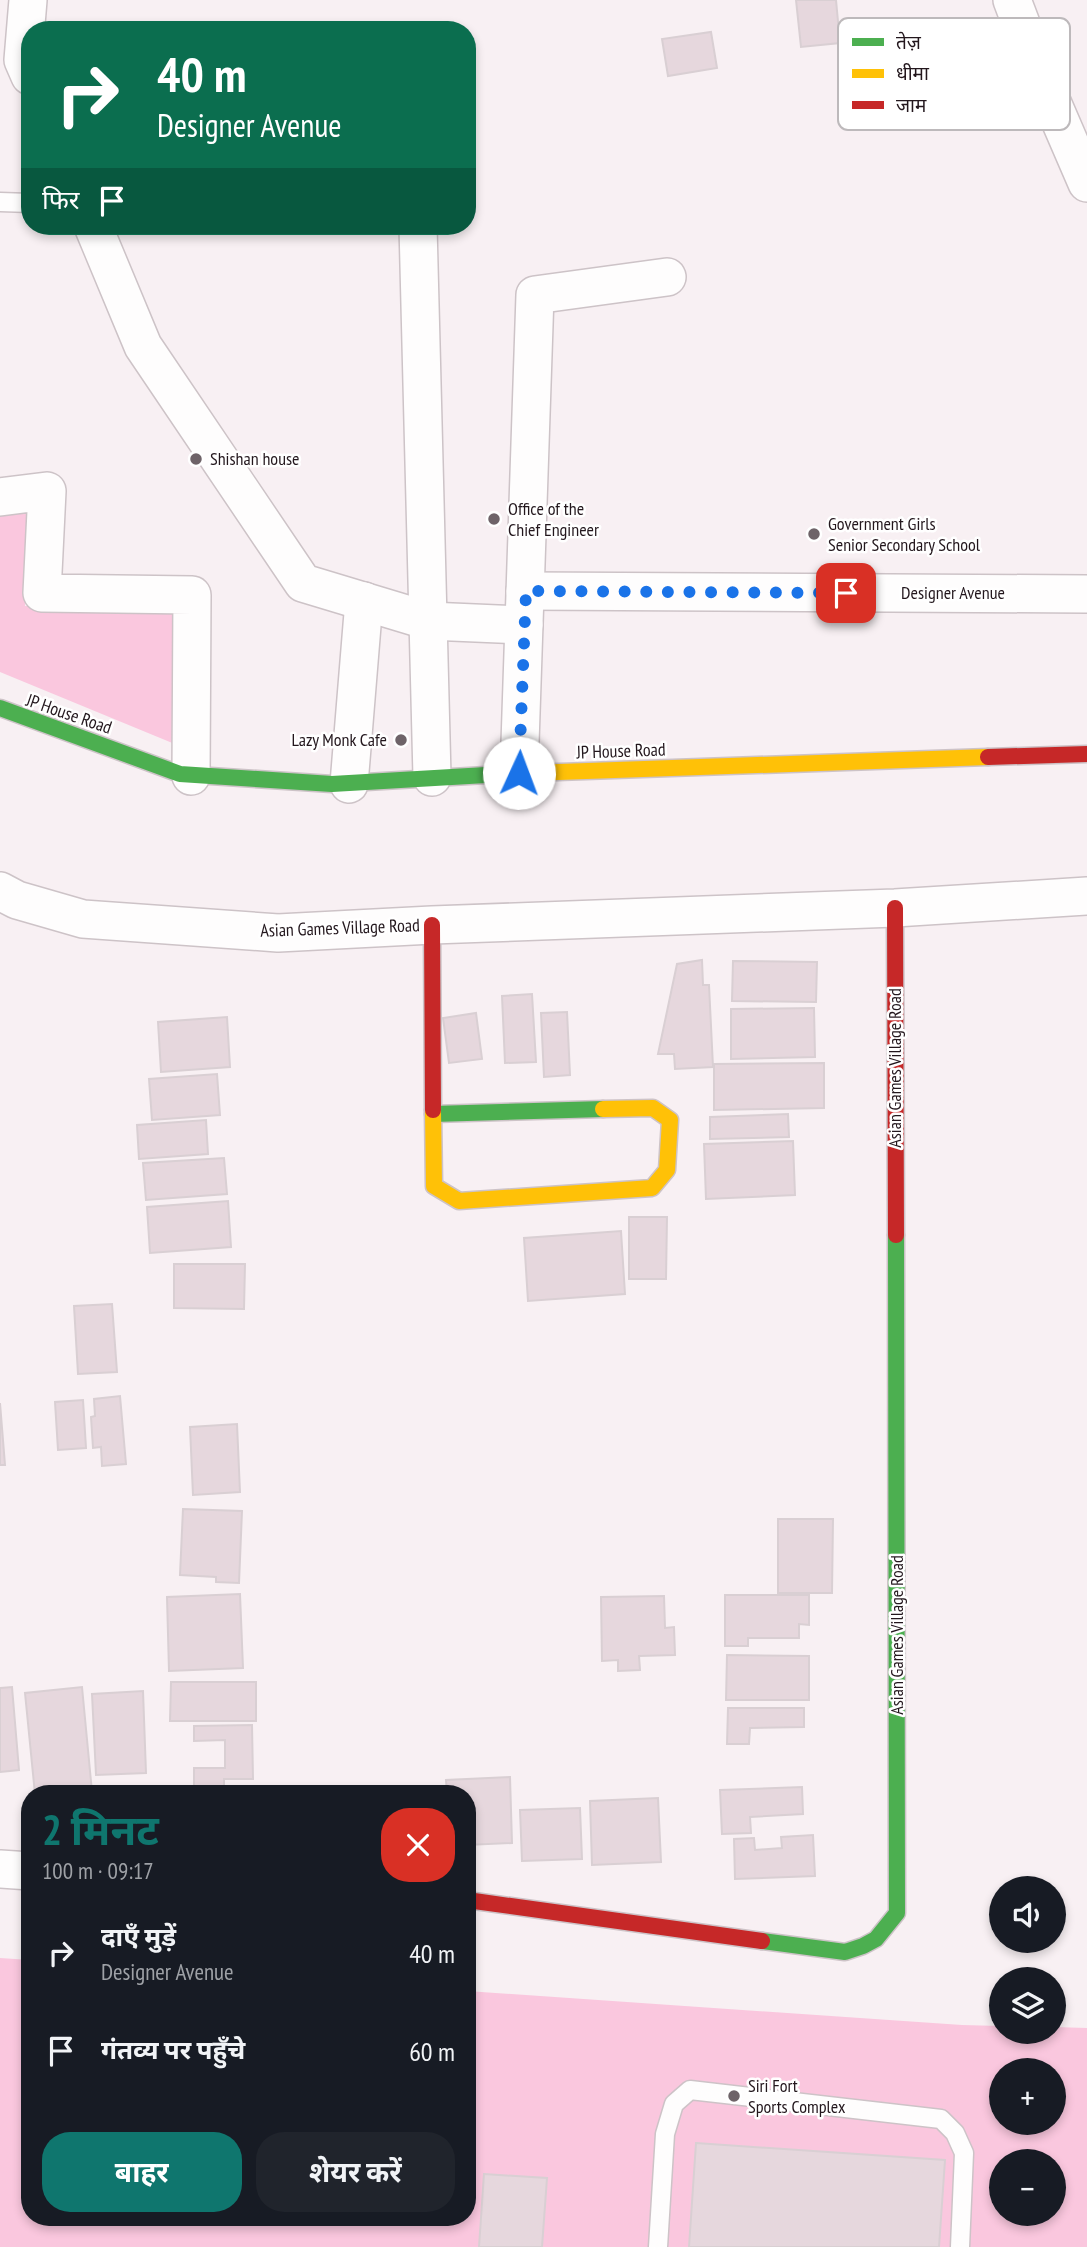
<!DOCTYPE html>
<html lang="hi">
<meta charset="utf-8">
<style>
:root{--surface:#171b24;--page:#20242c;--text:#f1f3f6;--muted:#9ea1a6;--accent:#0f766e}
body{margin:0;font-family:"PT Sans Narrow","Noto Sans Devanagari",sans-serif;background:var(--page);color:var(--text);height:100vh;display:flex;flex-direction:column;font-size:26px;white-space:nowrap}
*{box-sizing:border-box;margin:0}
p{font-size:23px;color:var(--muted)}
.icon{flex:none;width:38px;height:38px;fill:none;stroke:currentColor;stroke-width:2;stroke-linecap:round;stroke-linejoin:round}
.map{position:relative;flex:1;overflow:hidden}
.panel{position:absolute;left:21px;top:1785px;width:455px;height:441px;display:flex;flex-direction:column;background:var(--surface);border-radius:28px;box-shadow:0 4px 10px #0003}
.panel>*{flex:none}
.banner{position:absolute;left:21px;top:21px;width:455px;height:214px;border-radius:28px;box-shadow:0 4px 10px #0003;background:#0b6e4f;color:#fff;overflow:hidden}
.controls{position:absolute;left:989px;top:1876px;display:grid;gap:14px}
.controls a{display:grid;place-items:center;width:77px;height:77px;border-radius:50%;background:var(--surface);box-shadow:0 4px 10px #0003;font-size:35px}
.pin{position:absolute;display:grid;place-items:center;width:60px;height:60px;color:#fff;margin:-30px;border-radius:14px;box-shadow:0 4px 10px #0006}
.me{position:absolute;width:77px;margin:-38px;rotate:2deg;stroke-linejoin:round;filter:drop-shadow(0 0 5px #0008)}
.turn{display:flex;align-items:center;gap:24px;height:147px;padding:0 21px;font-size:32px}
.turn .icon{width:91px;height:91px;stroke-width:2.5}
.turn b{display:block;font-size:49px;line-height:60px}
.then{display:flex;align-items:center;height:66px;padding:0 21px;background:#0003;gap:14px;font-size:26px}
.round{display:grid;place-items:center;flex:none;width:74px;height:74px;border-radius:28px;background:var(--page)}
.summary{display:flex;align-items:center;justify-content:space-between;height:119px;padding:0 21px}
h1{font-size:42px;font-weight:700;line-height:52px;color:var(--accent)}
.cta{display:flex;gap:14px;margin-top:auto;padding:14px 21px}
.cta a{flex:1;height:80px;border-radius:28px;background:var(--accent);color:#fff;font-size:28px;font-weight:700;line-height:80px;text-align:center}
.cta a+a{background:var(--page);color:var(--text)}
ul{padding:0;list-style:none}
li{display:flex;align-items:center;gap:21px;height:98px;padding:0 21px}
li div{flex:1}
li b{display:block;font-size:26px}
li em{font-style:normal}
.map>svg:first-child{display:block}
.green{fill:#fac7de;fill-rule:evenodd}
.building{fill:#e6d7dd;stroke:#d9cfd3;stroke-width:2}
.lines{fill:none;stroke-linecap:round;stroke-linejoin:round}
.lane-casing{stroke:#cdc3c7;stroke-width:21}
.street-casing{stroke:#cdc3c7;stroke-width:40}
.fast-casing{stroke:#cdc3c7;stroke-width:19}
.slow-casing{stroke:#cdc3c7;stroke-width:19}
.jam-casing{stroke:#cdc3c7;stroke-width:19}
.lane{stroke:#fefdfd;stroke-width:18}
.street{stroke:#fefdfd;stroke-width:37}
.fast{stroke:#4caf50;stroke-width:16}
.slow{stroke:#ffc107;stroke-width:16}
.jam{stroke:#c62828;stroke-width:16}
.route{stroke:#1a73e8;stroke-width:12;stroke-dasharray:0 21.6}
.poi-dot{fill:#6e6368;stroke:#fff;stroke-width:2.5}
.labels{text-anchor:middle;stroke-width:5;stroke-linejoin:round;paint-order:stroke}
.poi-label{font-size:18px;fill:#23171d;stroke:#fff;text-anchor:start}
.street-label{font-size:18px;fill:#23171d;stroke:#fff}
.key{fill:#fff;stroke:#bdb9bb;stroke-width:2}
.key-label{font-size:19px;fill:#23171d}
</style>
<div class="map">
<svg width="1087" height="2247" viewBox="0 0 1087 2247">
<rect width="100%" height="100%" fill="#f8f0f3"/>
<!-- green -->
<g class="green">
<path d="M 34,506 L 25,606 L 184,603 L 182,747 L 0,672 L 0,508 Z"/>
<path d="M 0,1958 L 30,1960 L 30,2217 L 467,2217 L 467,1991 L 962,2025 L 1001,2026 L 1001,2032 L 1054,2032 L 1054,2027 L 1087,2028 L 1087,2247 L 0,2247 ZM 1001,2070 L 1054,2070 L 1054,2123 L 1001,2123 ZM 1001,2161 L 1054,2161 L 1054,2214 L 1001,2214 Z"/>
</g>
<!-- building -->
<g class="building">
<path d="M 796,0 L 836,0 L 840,43 L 801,47 Z"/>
<path d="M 711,32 L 717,68 L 668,76 L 662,39 Z"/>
<path d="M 702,960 L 703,985 L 709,985 L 713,1067 L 675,1069 L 674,1054 L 658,1054 L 677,964 Z"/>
<path d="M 733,961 L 817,962 L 816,1002 L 732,1001 Z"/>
<path d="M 532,994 L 536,1062 L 505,1063 L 502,996 Z"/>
<path d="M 814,1008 L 815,1057 L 731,1059 L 731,1009 Z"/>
<path d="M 567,1012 L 570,1075 L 544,1077 L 541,1013 Z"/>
<path d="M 476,1013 L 482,1059 L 449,1063 L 443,1018 Z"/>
<path d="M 227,1017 L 230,1067 L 161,1072 L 158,1022 Z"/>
<path d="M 824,1063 L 824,1108 L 714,1110 L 714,1064 Z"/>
<path d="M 217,1074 L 220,1115 L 152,1120 L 149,1079 Z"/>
<path d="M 788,1114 L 789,1137 L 710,1139 L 710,1117 Z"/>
<path d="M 206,1120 L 208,1154 L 139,1159 L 137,1125 Z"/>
<path d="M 793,1141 L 795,1195 L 706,1199 L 704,1144 Z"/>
<path d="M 224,1158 L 227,1194 L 146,1200 L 143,1163 Z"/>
<path d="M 228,1201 L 231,1247 L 150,1253 L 147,1207 Z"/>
<path d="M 629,1217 L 667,1217 L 666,1279 L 629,1279 Z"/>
<path d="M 621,1231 L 625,1294 L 528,1301 L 524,1238 Z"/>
<path d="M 174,1264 L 245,1264 L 244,1309 L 174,1308 Z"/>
<path d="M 112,1304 L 117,1372 L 78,1374 L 74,1306 Z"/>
<path d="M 120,1396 L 126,1464 L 102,1466 L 101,1447 L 93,1448 L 91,1417 L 95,1416 L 94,1399 Z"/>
<path d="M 83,1400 L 86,1448 L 58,1450 L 55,1402 Z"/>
<path d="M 0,1403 L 5,1465 L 0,1465 Z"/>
<path d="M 237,1424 L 240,1492 L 193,1495 L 190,1427 Z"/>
<path d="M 183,1509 L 242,1511 L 239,1583 L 216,1582 L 216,1577 L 180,1575 Z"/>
<path d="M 778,1519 L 833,1519 L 832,1593 L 778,1593 Z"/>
<path d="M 240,1594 L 243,1668 L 169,1671 L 167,1597 Z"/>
<path d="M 725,1595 L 809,1595 L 809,1625 L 799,1624 L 799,1638 L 748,1638 L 748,1646 L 725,1646 Z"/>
<path d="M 664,1596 L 665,1628 L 674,1627 L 675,1655 L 639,1656 L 640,1670 L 618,1671 L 618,1660 L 602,1661 L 601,1597 Z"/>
<path d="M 727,1655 L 809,1656 L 809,1700 L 726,1700 Z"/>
<path d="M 171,1682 L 256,1682 L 256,1721 L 170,1721 Z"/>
<path d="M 12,1687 L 19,1770 L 0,1772 L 0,1688 Z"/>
<path d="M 82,1687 L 92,1792 L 35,1794 L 25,1693 Z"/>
<path d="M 143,1691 L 146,1773 L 96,1775 L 92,1694 Z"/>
<path d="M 728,1708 L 804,1708 L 804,1727 L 750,1728 L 749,1744 L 727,1744 Z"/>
<path d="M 252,1725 L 253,1779 L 224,1779 L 224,1789 L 194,1789 L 194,1768 L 225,1768 L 225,1740 L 194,1741 L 194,1726 Z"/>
<path d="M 510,1777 L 512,1843 L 467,1845 L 467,1794 L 447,1794 L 446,1780 Z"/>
<path d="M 802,1787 L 803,1814 L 750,1817 L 751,1833 L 722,1834 L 720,1790 Z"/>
<path d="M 658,1798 L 661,1862 L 592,1865 L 590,1801 Z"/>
<path d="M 580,1808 L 582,1859 L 522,1861 L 520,1810 Z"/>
<path d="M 813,1835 L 815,1876 L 735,1879 L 734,1839 L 754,1838 L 755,1850 L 782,1848 L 781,1837 Z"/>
<path d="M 696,2143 L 945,2160 L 939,2247 L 689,2247 Z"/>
<path d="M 484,2174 L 547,2178 L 542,2247 L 479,2247 Z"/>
</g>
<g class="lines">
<defs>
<g id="lane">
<path d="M 0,202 L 30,203"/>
<path d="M 658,2247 L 665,2134 L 674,2104 L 690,2090 L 941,2119 L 955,2133 L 964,2153 L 960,2247"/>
</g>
<g id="street">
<path d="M 28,0 L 23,60 L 30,76"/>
<path d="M 1012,0 L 1042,79 L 1087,183"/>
<path d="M 93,226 L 143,346 L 303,583 L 429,621 L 524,625"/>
<path d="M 418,226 L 432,777"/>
<path d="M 0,497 L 47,491 L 42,593 L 192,595 L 191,776"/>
<path d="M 525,591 L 1087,594"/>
<path d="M 519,773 L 535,295 L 667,277"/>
<path d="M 349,784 L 364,601"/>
<path d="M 0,891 L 17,900 L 83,919 L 278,933 L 432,925 L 895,908 L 1087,896"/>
<path d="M 0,1869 L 30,1871"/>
</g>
<g id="fast">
<path d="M 0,708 L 180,774 L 332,784 L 503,774"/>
<path d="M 433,1114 L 603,1109"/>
<path d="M 762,1941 L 845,1952 L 863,1946 L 876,1939 L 897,1913 L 896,1235"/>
</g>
<g id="slow">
<path d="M 503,774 L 988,757"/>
<path d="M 433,1110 L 434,1186 L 459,1201 L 652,1188 L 667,1170 L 670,1120 L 653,1108 L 603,1109"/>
</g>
<g id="jam">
<path d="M 988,757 L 1087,754"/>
<path d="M 895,908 L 896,1235"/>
<path d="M 432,925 L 433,1110"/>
<path d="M 467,1900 L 762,1941"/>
</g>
</defs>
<!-- lane casing -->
<use href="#lane" class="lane-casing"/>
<!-- street casing -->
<use href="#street" class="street-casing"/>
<!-- fast casing -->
<use href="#fast" class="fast-casing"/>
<!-- slow casing -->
<use href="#slow" class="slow-casing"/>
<!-- jam casing -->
<use href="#jam" class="jam-casing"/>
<!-- lane -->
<use href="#lane" class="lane"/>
<!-- street -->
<use href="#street" class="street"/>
<!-- fast -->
<use href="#fast" class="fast"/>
<!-- slow -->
<use href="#slow" class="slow"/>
<!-- jam -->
<use href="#jam" class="jam"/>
</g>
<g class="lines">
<!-- route -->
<path class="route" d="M 519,773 L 526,591 L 846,593"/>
</g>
<!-- markers -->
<g class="poi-dot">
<circle cx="196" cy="459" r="7"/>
<circle cx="494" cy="519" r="7"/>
<circle cx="814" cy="534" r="7"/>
<circle cx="401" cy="740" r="7"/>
<circle cx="734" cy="2096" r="7"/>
</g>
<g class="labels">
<!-- poi labels -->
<g class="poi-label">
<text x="210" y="465">Shishan house</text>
<text x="508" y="515">Office of the<tspan x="508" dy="21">Chief Engineer</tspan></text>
<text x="828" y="530">Government Girls<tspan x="828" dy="21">Senior Secondary School</tspan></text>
<text x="387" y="746" text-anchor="end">Lazy Monk Cafe</text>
<text x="748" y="2092">Siri Fort<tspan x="748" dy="21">Sports Complex</tspan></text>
</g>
<!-- street labels -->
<g class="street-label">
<text x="953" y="599">Designer Avenue</text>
<text transform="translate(69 714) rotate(19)" y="6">JP House Road</text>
<text transform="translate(621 751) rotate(-2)" y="6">JP House Road</text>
<text transform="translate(340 928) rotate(-2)" y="6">Asian Games Village Road</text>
<text transform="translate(895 1068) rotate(-90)" y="6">Asian Games Village Road</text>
<text transform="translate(897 1635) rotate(-90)" y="6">Asian Games Village Road</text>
</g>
</g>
<!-- legend -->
<rect x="838" y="18" width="232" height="112" rx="10" class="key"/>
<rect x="852" y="38" width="32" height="8" fill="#4caf50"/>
<rect x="852" y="69" width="32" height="9" fill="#ffc107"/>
<rect x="852" y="101" width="32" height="8" fill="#c62828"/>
<g class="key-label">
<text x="896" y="49">तेज़</text>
<text x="896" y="80">धीमा</text>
<text x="896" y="112">जाम</text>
</g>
</svg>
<div class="controls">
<a><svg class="icon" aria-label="sound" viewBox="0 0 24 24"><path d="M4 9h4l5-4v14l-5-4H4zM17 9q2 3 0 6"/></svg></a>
<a><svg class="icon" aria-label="layers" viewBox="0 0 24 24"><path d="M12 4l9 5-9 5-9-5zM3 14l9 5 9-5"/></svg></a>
<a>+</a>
<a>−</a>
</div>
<div class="pin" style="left:846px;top:593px;background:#d93025"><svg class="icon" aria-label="arrive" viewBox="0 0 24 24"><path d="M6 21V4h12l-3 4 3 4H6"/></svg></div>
<svg class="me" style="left:519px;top:773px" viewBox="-20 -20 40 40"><circle r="19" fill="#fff"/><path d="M0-13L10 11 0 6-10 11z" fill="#1a73e8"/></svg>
<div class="banner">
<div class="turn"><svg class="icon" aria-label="right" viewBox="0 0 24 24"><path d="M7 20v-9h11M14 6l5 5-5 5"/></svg><div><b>40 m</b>Designer Avenue</div></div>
<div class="then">फिर<svg class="icon" aria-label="arrive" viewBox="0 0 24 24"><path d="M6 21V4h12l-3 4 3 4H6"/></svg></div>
</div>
<section class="panel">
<div class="summary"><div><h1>2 मिनट</h1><p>100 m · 09:17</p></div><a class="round" style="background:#d93025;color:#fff"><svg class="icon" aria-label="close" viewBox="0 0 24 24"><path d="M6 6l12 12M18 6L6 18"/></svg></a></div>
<ul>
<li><svg class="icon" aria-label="right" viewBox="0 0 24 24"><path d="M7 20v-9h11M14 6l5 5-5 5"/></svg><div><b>दाएँ मुड़ें</b><p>Designer Avenue</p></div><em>40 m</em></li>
<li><svg class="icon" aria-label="arrive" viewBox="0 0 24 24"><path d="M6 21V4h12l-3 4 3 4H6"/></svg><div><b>गंतव्य पर पहुँचे</b></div><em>60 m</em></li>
</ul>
<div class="cta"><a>बाहर</a><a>शेयर करें</a></div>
</section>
</div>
